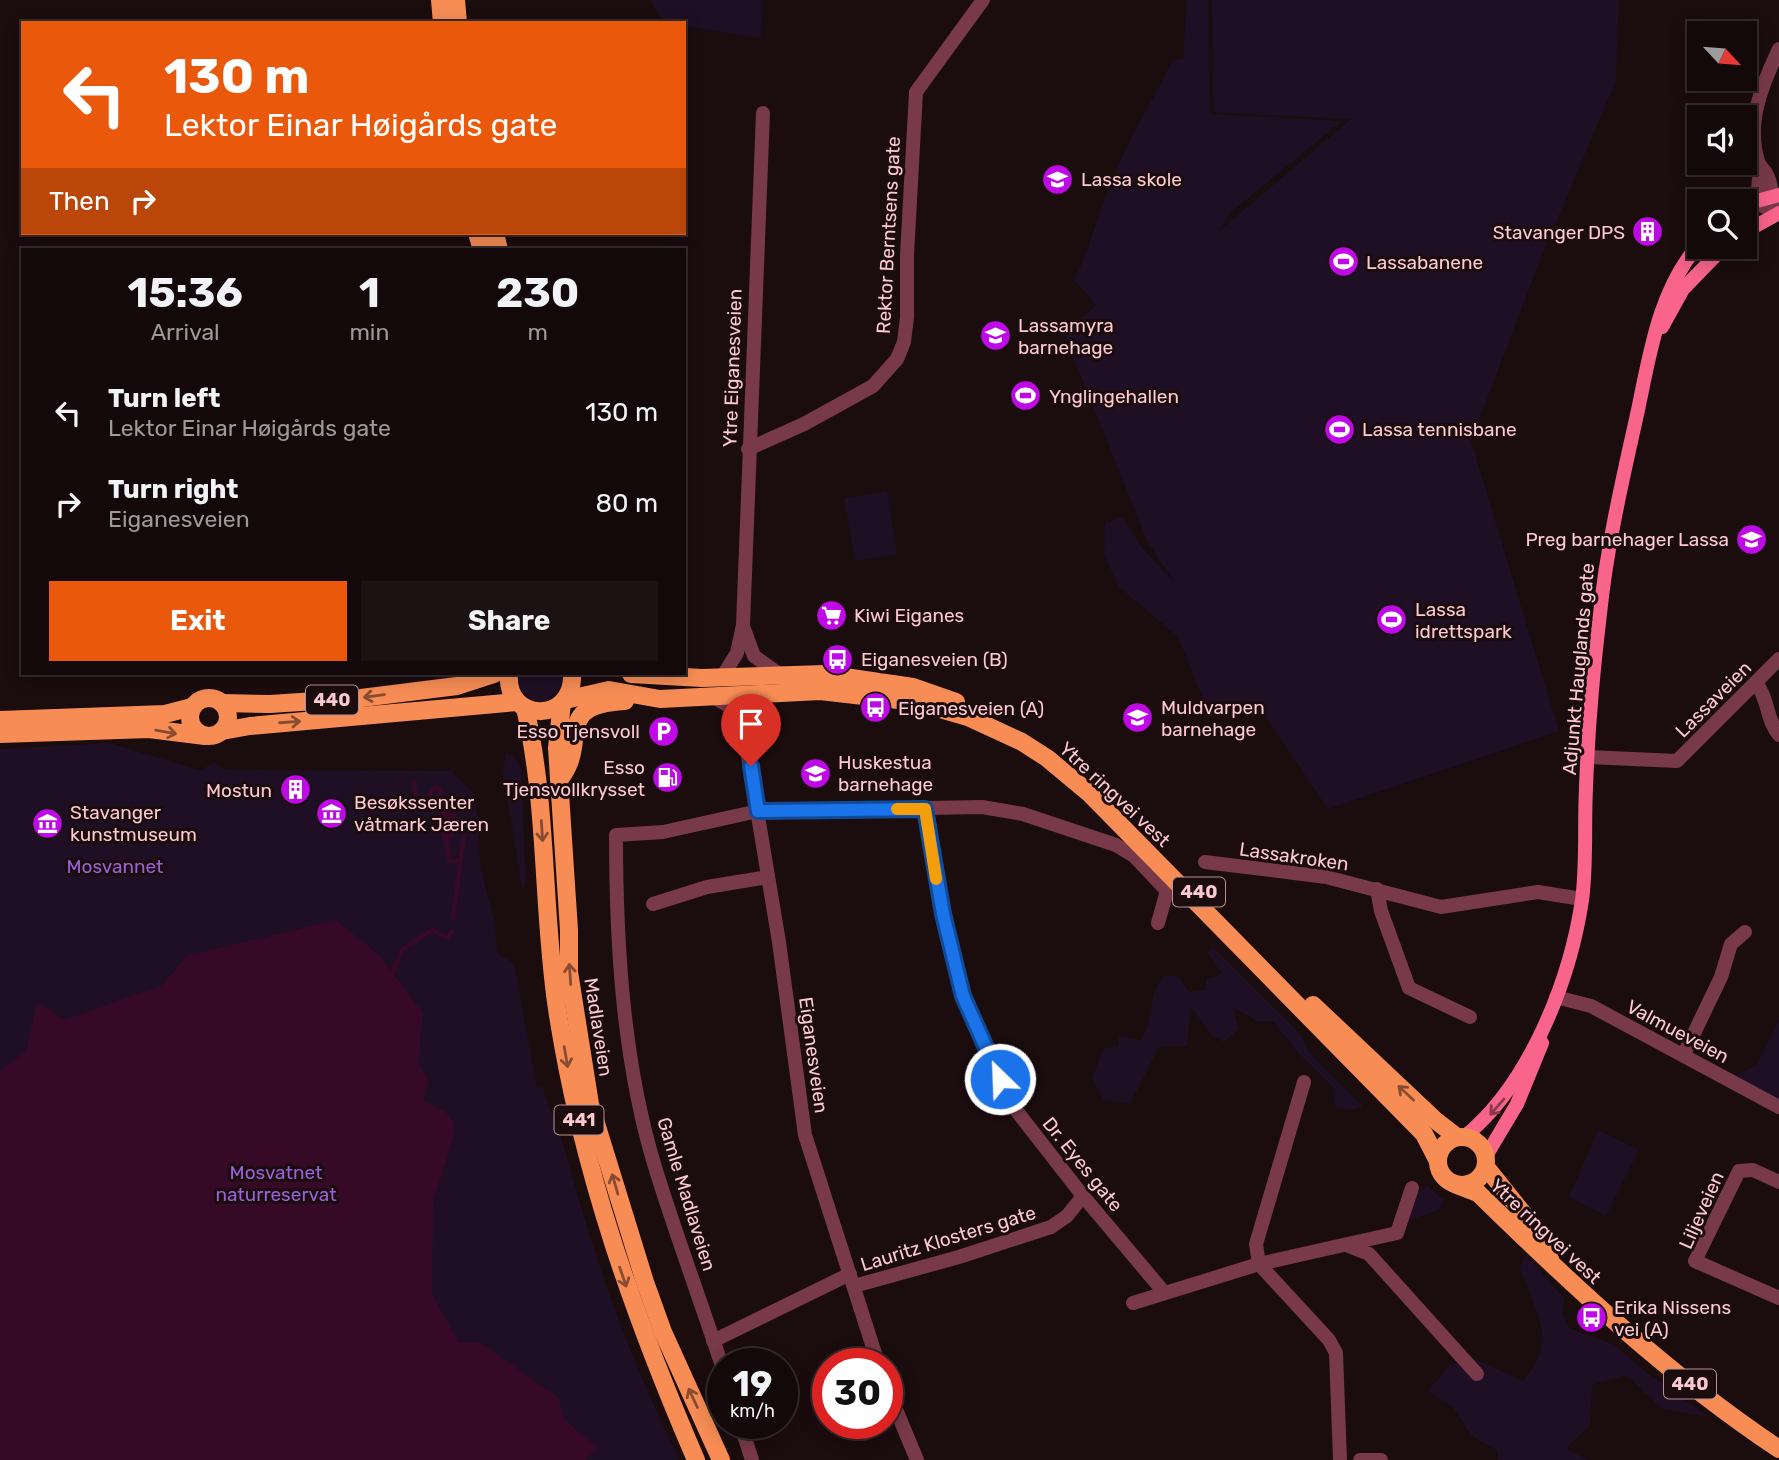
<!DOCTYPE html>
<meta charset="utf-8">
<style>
:root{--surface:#14090a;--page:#1d1213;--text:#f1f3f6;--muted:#9d9a9c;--line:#332a2b;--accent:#ea580c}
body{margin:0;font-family:Rubik,sans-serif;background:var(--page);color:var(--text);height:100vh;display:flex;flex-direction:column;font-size:26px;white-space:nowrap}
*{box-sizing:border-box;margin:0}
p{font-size:23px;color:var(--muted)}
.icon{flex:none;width:38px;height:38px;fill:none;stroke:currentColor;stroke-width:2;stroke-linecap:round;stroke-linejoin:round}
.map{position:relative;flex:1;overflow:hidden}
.panel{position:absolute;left:21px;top:248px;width:665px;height:427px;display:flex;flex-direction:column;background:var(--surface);border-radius:0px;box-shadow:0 4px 18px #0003,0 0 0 2px var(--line)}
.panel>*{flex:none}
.top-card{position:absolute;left:21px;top:21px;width:665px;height:214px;border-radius:0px;box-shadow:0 4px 18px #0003,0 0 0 2px var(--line);background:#ea580c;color:#fff;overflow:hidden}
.needle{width:46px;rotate:116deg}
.controls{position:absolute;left:1687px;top:21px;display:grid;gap:14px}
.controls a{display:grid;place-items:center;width:70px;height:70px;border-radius:0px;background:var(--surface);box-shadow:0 4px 18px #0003,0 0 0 2px var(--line);font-size:35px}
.speed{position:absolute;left:707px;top:1348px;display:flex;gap:14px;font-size:35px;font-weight:700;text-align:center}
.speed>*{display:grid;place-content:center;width:91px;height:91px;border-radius:50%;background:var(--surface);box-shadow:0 4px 18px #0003,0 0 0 2px var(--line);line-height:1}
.speed small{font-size:18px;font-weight:400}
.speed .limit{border:10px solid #d22;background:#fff;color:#111}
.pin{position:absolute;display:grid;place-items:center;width:60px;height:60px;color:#fff;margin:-72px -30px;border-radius:50% 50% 50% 0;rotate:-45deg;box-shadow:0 0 7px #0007}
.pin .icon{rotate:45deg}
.me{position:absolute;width:77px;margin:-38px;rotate:336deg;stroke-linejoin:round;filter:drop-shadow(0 0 5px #0008)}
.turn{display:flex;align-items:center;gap:24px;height:147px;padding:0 28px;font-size:32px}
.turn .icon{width:91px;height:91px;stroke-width:2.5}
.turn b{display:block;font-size:49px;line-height:60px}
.then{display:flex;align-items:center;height:66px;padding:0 28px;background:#0003;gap:14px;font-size:26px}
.eta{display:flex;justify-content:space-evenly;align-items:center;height:119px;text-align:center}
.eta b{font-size:42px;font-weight:700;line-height:49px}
.cta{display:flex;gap:14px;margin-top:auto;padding:14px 28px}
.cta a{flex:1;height:80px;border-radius:0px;background:var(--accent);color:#fff;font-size:28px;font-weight:700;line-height:80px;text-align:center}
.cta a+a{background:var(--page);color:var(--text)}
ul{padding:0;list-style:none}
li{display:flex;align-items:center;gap:21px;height:91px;padding:0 28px}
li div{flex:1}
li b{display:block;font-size:26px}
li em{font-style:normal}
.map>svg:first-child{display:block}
.green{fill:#1e0f25}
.water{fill:#360a26}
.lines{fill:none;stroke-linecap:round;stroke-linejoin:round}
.stream{stroke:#360a26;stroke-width:4.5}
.street{stroke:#783948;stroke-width:14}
.secondary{stroke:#f8648a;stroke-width:14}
.primary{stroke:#f78d55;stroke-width:18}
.oneway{stroke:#894c32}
.oneway2{stroke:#8a384c}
.route-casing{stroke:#114b97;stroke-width:18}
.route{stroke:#1a73e8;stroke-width:12}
.slow{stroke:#f59e0b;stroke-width:12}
.labels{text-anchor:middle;stroke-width:6;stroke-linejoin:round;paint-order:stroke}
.shield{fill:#1b0c0e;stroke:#b99096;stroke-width:2}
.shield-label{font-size:18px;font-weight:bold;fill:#fdc9d1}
.poi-label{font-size:19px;fill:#fdc9d1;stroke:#1b0c0e;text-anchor:start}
.street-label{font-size:19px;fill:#fdc9d1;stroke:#1b0c0e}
.park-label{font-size:19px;fill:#9a61da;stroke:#1b0c0e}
</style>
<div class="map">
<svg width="1779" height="1460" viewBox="0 0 1779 1460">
<rect width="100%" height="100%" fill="#1b0c0e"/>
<!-- green -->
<g class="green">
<path d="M 651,0 L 762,0 L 761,38 L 684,26 L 684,23 C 664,23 659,19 651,0 Z"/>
<path d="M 1187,0 L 1208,0 L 1210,114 L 1342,121 L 1229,214 L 1219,231 L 1351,119 L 1213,112 L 1212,0 L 1619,0 L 1616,81 L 1540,260 L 1471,441 L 1559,731 L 1328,809 L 1255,701 L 1249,718 L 1205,704 L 1178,637 L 1118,586 L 1104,554 L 1105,524 L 1122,517 L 1143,549 L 1175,583 L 1148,543 L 1064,334 L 1096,305 L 1074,280 C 1090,249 1097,217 1110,185 C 1127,140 1152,102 1173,60 L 1183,59 Z"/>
<path d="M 887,491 L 897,554 L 855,561 L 844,498 Z"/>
<path d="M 519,674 L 562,674 L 561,688 L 544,702 C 527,702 517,691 519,674 Z"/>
<path d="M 110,743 L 199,770 L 215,763 L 227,770 L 451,771 L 475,795 L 481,869 L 494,920 L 498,954 L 514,963 L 537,1089 L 543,1086 C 547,1108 559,1128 565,1151 C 596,1262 628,1357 680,1460 L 0,1460 L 0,749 Z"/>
<path d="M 506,753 L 514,756 L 521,768 L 526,887 L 522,888 L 503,771 Z"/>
<path d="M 1213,947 L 1301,1035 L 1309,1052 L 1363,1107 L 1351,1110 L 1335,1107 L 1334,1088 L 1300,1055 L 1273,1021 L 1257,1021 L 1233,1007 L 1239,1029 L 1224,1042 L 1213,1037 L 1191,1007 L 1187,1046 L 1159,1047 L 1130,1104 L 1104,1100 L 1092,1078 L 1104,1048 L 1118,1047 L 1119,1036 L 1140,1040 C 1156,1020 1146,994 1165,975 L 1179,977 L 1189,992 L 1205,990 L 1207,979 L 1222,974 L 1207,952 Z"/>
<path d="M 1779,1021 L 1779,1102 L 1731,1077 L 1756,1066 Z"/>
<path d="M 1598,1130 L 1639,1150 L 1606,1216 L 1569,1197 Z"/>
<path d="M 1427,1186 L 1444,1200 L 1439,1210 L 1407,1221 L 1414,1196 Z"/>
<path d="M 1526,1255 L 1565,1299 L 1562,1315 L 1570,1328 L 1615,1345 L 1646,1372 L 1708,1417 L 1662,1409 L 1626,1375 L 1592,1385 L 1590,1426 L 1566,1448 L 1588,1460 L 1498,1460 L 1498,1451 L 1472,1436 L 1453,1408 L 1428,1391 L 1450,1365 L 1473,1358 L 1523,1381 C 1561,1339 1533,1311 1520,1267 Z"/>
</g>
<!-- water -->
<g class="water">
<path d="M 447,806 L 455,811 L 457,829 L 450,842 L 442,839 L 439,812 Z"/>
<path d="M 336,920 L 379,955 L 423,1013 L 418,1062 L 428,1080 L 423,1100 L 446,1112 L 453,1122 L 454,1134 L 433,1202 L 432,1294 L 459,1343 L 479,1342 L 559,1398 L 564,1419 L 598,1448 L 585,1460 L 0,1460 L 0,1071 L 26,1051 L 37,1003 L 64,1020 L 161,986 L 187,956 Z"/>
</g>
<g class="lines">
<!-- stream -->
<g class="stream">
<path d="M 414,782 L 416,800 L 426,799 L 435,787 L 440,791 L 445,812"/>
<path d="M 446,839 L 449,861 L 460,861"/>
<path d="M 453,918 L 464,835"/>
<path d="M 393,972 L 402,950 L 432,930 L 448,938 L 452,931"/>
</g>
<!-- street -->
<g class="street">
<path d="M 1760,167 L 1757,201 L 1764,207"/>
<path d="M 1772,215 C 1773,201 1773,185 1766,173 C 1764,170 1761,167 1759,164 C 1745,124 1762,85 1779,49"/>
<path d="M 748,449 L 804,424 L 873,386 L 897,359 L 904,342 L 907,317 L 907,255 L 916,92 L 983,0"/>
<path d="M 744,629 L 754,656 L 779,674"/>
<path d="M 722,677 L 737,653 L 743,625 L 763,113"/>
<path d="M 1756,683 C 1769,699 1766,720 1779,735"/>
<path d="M 715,698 L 732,708 L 742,720 L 779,942 L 805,1135 L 878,1363"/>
<path d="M 748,732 C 749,714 758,704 771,693"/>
<path d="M 1588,757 L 1677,761 L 1779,659"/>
<path d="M 925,809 L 948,941 L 963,996 L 1012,1105 L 1083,1196 L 1163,1291"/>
<path d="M 1205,862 L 1326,877 L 1441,907 L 1538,892 L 1582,899"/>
<path d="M 1377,889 L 1381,911 L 1409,988 L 1470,1017"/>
<path d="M 653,904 L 707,887 L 768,877"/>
<path d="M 1556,997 L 1591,1006 L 1779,1107"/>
<path d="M 1684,1054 L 1721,977 L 1731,944 L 1745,932"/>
<path d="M 1304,1082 L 1256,1244 L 1259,1264 L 1329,1340 L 1336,1353 L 1340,1460"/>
<path d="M 1779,1182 L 1753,1170 L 1739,1171 L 1695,1261 L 1779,1298"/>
<path d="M 1346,1245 L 1369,1254 L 1477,1374"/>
<path d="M 854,1286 L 959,1257 L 1051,1227 L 1067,1216 L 1083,1196"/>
<path d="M 1133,1303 L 1259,1264 L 1397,1233 L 1412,1188"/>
<path d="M 713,1341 L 850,1274"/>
<path d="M 723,1369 C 701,1302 676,1235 655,1167 C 623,1062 616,945 616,835 L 663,832 L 758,811 L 982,807 L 1023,814 L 1116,845 L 1134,856 L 1167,891 L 1158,923"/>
<path d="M 887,1388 L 917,1460"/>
<path d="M 740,1423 L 752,1460"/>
<path d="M 1360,1460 L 1381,1460"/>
</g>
<!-- secondary -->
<g class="secondary">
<path d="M 1745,208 L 1757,201 L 1779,195"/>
<path d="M 1745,232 L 1779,213"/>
<path d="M 1662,327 L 1683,289 L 1724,247"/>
<path d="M 1464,1137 C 1529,1085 1570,981 1582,900 C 1587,864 1584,825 1586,788 C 1588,730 1593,671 1600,614 C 1607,545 1623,478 1638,410 C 1650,353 1659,290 1699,244"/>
<path d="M 1486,1156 L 1517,1104 L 1542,1043"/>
</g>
<!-- primary -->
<g class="primary">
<path d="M 440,0 L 442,23"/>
<path d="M 456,0 L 458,23"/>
<path d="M 477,233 L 482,250"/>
<path d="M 495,233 L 499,250"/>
<path d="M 509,674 C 505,723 574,724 572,674"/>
<path d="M 631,674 L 702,678 L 824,674 L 913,687 L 956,702"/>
<circle cx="209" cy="717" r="19"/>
<path d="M 565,700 L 609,690 L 660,699 L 820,691 L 916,702 L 968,717 L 1022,742 L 1047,758 L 1089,793 L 1424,1134 L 1438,1161"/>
<path d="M 222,703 L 270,704 L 361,698 L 457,686 L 494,674"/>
<path d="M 562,703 L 557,748 L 569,930 L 569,972 L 590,1104 L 645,1282 L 663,1332 L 721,1460"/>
<path d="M 525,708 C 548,806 542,909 557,1009 C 581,1167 633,1314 696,1460"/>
<path d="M 0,720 L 165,714 L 192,707"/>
<path d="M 222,731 L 250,726 L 517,702"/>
<path d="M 0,734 L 149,729 L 205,736"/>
<path d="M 562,776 C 588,740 553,705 625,701"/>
<path d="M 1313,1005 L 1435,1120 L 1457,1137"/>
<circle cx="1462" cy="1161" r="24"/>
<path d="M 1486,1167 L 1553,1251"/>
<path d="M 1457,1185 L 1478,1193 C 1572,1285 1669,1376 1779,1449"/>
</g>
</g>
<!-- one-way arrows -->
<defs><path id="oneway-shaft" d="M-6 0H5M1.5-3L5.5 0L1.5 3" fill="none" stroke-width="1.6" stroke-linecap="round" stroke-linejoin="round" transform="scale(1.75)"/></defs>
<g class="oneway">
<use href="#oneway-shaft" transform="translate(374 696) rotate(173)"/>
<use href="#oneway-shaft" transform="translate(290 722) rotate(-4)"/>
<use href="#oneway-shaft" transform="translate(166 732) rotate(10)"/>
<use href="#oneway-shaft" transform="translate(542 831) rotate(86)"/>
<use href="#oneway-shaft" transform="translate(570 974) rotate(-94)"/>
<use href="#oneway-shaft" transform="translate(566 1057) rotate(80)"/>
<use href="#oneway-shaft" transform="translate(1406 1093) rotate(-137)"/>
<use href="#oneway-shaft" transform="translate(615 1184) rotate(-106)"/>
<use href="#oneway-shaft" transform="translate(623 1277) rotate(71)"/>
<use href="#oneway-shaft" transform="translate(693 1398) rotate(-115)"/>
</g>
<use class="oneway2" href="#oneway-shaft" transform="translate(1497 1107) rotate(131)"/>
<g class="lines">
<defs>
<path id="route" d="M 751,766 L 758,811 L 925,809 L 943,914 L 963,996 L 1000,1079"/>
</defs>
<!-- route casing -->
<use href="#route" class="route-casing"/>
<!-- route -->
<use href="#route" class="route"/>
<!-- slow -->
<path class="slow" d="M 897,809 L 925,809 L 936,879"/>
</g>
<!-- icons -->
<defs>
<symbol id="school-disc" viewBox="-11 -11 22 22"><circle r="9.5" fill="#bf0ae7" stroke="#1b0c0e"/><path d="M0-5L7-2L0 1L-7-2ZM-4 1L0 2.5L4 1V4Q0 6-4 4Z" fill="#fff"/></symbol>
<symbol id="building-disc" viewBox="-11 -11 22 22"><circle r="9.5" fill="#bf0ae7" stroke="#1b0c0e"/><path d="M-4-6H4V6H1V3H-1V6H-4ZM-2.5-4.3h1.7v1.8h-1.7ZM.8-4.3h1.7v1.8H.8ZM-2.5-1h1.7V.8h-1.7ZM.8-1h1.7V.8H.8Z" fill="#fff"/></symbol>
<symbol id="stadium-disc" viewBox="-11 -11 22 22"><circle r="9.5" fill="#bf0ae7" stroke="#1b0c0e"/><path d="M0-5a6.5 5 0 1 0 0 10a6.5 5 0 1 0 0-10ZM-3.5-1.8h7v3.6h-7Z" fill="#fff"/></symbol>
<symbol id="supermarket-disc" viewBox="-11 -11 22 22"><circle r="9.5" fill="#bf0ae7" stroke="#1b0c0e"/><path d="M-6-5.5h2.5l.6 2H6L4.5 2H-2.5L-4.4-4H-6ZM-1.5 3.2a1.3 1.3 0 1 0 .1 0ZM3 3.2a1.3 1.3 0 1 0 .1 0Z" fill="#fff"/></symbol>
<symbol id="bus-disc" viewBox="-11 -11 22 22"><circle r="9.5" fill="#bf0ae7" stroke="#1b0c0e"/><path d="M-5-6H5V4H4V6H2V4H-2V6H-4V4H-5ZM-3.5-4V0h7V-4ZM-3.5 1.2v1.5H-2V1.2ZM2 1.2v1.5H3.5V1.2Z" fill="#fff"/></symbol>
<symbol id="parking-disc" viewBox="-11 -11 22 22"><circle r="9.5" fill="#bf0ae7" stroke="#1b0c0e"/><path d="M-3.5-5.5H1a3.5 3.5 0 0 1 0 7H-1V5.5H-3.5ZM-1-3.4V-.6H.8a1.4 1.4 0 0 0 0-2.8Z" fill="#fff"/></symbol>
<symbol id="fuel-disc" viewBox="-11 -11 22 22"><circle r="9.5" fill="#bf0ae7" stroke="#1b0c0e"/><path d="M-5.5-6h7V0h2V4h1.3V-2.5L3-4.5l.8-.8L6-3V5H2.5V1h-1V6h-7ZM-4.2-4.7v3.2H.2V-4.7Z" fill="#fff"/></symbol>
<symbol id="museum-disc" viewBox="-11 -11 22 22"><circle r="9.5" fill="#bf0ae7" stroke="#1b0c0e"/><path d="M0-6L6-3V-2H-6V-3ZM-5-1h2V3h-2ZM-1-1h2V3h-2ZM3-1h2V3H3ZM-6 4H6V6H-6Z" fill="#fff"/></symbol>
</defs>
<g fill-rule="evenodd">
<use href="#school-disc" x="1040" y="162" width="35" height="35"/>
<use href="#building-disc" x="1630" y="214" width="35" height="35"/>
<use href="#stadium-disc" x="1326" y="244" width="35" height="35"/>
<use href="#school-disc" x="978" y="318" width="35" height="35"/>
<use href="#stadium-disc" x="1008" y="378" width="35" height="35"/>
<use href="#stadium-disc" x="1322" y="412" width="35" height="35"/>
<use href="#school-disc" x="1734" y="522" width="35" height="35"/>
<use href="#supermarket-disc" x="814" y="598" width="35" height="35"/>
<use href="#stadium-disc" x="1374" y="602" width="35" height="35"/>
<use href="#bus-disc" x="820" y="642" width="35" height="35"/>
<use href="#bus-disc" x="858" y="690" width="35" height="35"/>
<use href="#school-disc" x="1120" y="700" width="35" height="35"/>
<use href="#parking-disc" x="646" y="714" width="35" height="35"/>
<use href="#school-disc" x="798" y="756" width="35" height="35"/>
<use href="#fuel-disc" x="650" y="760" width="35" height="35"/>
<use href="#building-disc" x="278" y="772" width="35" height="35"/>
<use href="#museum-disc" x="314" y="796" width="35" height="35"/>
<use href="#museum-disc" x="30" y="806" width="35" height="35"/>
<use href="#bus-disc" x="1574" y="1300" width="35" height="35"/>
</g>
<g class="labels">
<!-- shield labels -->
<g class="shield">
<rect x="306" y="685.5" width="52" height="29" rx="5"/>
<rect x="1173" y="877.5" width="52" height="29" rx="5"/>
<rect x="554.5" y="1105.5" width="49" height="29" rx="5"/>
<rect x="1664" y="1369.5" width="52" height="29" rx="5"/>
</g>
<g class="shield-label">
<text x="332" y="706">440</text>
<text x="1199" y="898">440</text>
<text x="579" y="1126">441</text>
<text x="1690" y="1390">440</text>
</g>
<!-- poi labels -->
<g class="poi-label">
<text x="1081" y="186">Lassa skole</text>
<text x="1625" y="239" text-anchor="end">Stavanger DPS</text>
<text x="1366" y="269">Lassabanene</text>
<text x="1018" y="332">Lassamyra<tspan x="1018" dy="22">barnehage</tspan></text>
<text x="1049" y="403">Ynglingehallen</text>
<text x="1362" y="436">Lassa tennisbane</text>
<text x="1729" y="546" text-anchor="end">Preg barnehager Lassa</text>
<text x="1415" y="616">Lassa<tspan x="1415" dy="22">idrettspark</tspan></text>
<text x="854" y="622">Kiwi Eiganes</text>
<text x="861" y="666">Eiganesveien (B)</text>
<text x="1161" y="714">Muldvarpen<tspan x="1161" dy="22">barnehage</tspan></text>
<text x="898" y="715">Eiganesveien (A)</text>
<text x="640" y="738" text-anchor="end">Esso Tjensvoll</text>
<text x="838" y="769">Huskestua<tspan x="838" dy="22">barnehage</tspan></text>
<text x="645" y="774" text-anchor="end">Esso<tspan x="645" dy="22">Tjensvollkrysset</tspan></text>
<text x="272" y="797" text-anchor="end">Mostun</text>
<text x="354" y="809">Besøkssenter<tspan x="354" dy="22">våtmark Jæren</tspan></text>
<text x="70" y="819">Stavanger<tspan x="70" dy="22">kunstmuseum</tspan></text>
<text x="1614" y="1314">Erika Nissens<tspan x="1614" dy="22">vei (A)</tspan></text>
</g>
<!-- street labels -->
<g class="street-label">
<text transform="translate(888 235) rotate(-87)" y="7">Rektor Berntsens gate</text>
<text transform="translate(732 368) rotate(-88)" y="7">Ytre Eiganesveien</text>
<text transform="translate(1578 669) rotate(-85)" y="7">Adjunkt Hauglands gate</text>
<text transform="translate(1713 699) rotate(-45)" y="7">Lassaveien</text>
<text transform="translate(1115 794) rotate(43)" y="7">Ytre ringvei vest</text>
<text transform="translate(1294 856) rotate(8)" y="7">Lassakroken</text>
<text transform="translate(599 1027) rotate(81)" y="7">Madlaveien</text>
<text transform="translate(1678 1031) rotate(28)" y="7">Valmueveien</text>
<text transform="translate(814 1055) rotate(82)" y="7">Eiganesveien</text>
<text transform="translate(1083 1164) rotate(51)" y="7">Dr. Eyes gate</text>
<text transform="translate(687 1194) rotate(73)" y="7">Gamle Madlaveien</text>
<text transform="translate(1701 1210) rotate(-66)" y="7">Liljeveien</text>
<text transform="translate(1546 1231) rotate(43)" y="7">Ytre ringvei vest</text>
<text transform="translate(948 1238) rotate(-17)" y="7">Lauritz Klosters gate</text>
</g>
<!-- park labels -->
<g class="park-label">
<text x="115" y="873">Mosvannet</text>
<text x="276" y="1179">Mosvatnet<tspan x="276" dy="22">naturreservat</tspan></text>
</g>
</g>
</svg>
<div class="controls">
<a><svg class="needle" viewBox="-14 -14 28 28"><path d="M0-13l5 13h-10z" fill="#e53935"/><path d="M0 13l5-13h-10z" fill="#9d9a9c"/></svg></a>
<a><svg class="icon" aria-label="sound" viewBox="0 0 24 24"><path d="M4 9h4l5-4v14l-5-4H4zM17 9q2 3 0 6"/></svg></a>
<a><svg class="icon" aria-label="search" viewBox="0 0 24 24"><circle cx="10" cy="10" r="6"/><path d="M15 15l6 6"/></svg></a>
</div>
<div class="speed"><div>19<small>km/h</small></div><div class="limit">30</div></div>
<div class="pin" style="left:751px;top:766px;background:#d93025"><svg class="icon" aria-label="arrive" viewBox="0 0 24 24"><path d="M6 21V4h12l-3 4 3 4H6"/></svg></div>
<svg class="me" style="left:1000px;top:1079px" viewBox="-20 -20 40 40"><circle r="17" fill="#1a73e8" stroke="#fff" stroke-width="3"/><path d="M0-11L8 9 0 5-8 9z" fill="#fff"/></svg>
<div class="top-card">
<div class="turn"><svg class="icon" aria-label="left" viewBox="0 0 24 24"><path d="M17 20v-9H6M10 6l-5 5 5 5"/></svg><div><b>130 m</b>Lektor Einar Høigårds gate</div></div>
<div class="then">Then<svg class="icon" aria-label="right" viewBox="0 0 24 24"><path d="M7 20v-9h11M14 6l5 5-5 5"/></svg></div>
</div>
<section class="panel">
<div class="eta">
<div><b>15:36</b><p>Arrival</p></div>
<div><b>1</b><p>min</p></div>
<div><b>230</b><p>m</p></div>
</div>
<ul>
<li><svg class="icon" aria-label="left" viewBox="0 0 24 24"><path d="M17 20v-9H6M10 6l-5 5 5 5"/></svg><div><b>Turn left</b><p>Lektor Einar Høigårds gate</p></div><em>130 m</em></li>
<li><svg class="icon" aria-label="right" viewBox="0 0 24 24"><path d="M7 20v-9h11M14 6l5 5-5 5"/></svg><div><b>Turn right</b><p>Eiganesveien</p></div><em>80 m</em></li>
</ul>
<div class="cta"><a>Exit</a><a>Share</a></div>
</section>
</div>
